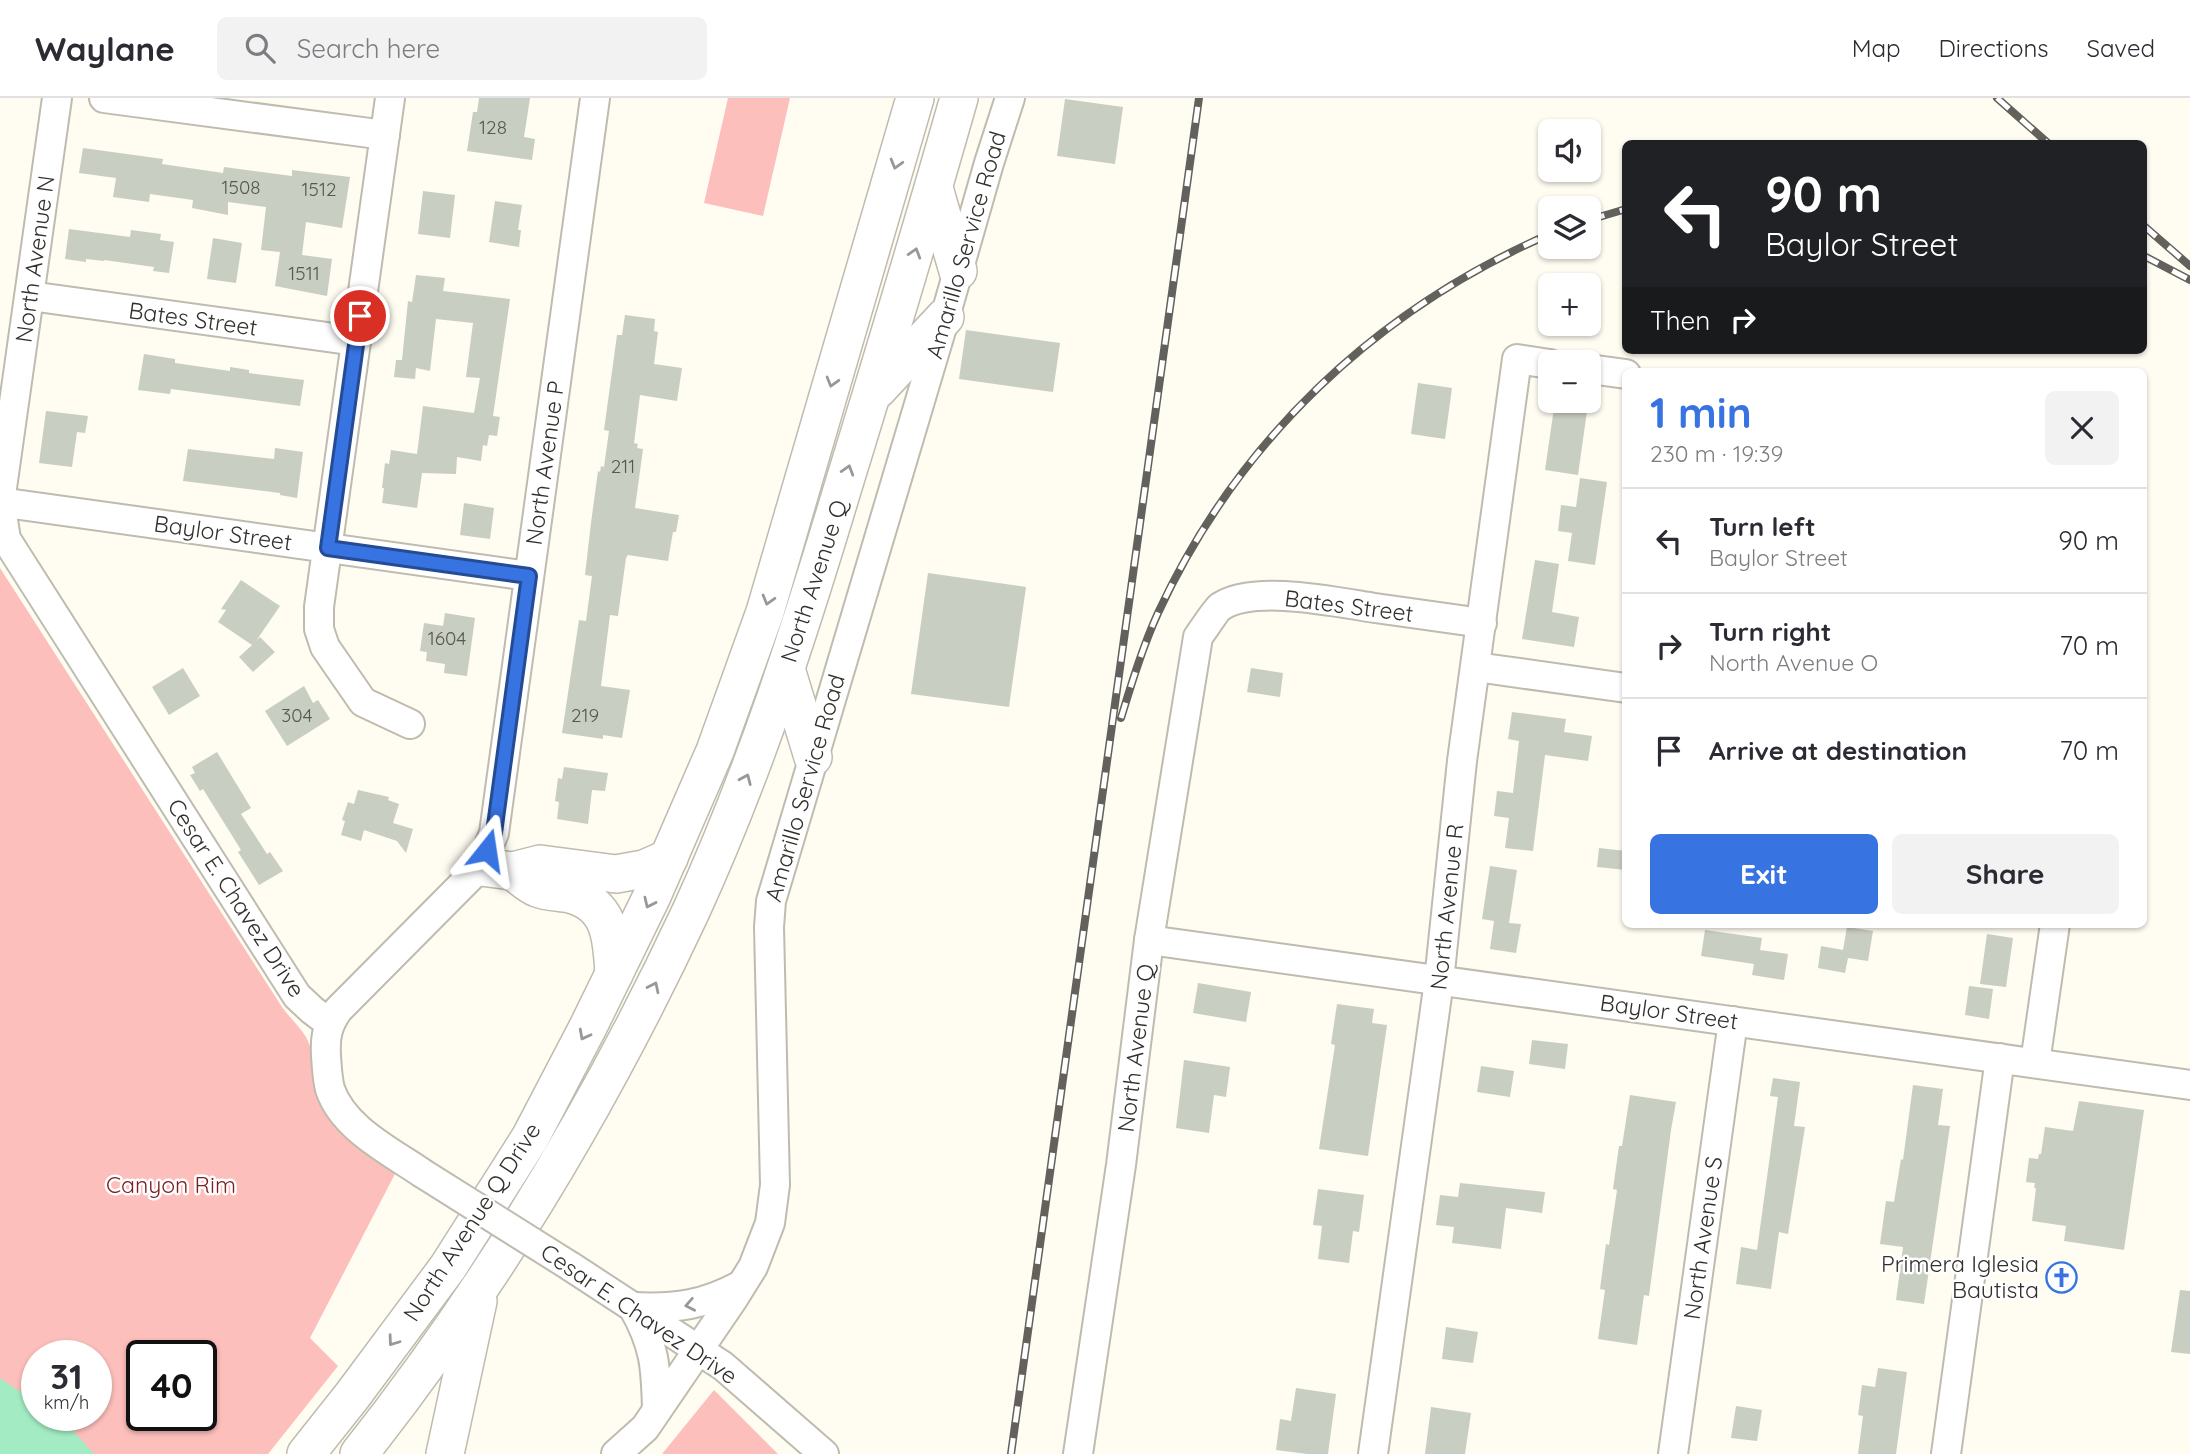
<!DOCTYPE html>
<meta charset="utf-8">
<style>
:root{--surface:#fff;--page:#f2f2f3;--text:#2b2b33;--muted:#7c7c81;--line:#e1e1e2;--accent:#3873e2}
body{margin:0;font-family:Quicksand,sans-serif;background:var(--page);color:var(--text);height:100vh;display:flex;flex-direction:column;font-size:26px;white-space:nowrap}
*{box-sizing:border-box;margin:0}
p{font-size:23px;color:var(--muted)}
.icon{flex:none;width:38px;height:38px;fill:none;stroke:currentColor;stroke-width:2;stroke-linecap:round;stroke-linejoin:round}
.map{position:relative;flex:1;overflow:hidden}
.sheet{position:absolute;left:1622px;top:270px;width:525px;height:560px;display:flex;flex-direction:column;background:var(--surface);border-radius:10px;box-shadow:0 2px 5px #0004}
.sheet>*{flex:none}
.hud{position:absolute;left:1622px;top:42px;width:525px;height:214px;border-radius:10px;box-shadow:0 2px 5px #0004;background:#202124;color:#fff;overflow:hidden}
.controls{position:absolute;left:1538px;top:21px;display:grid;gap:14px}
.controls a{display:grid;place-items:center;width:63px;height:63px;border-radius:10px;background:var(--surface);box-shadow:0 2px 5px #0004;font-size:35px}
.speed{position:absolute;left:21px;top:1242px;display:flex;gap:14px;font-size:35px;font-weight:700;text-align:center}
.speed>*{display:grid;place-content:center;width:91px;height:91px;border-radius:50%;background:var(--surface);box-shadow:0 2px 5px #0004;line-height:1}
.speed small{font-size:18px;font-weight:400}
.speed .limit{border:4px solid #111;border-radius:10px;background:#fff;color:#111}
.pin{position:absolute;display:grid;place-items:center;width:60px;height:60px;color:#fff;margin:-30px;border:4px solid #fff;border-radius:50%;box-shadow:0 2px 7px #0007}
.me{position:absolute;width:77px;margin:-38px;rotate:15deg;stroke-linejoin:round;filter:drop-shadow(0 0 5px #0008)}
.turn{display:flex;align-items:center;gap:24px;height:147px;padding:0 28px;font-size:32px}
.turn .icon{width:91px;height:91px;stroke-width:2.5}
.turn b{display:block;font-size:49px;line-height:60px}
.then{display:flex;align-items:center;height:66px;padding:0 28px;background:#0003;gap:14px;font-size:26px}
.round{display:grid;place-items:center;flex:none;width:74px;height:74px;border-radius:10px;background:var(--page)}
.summary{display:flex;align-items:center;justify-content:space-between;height:119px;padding:0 28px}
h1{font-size:42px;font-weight:700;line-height:52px;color:var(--accent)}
.primary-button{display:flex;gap:14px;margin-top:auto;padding:14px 28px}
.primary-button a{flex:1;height:80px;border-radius:10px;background:var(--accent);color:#fff;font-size:28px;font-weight:700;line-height:80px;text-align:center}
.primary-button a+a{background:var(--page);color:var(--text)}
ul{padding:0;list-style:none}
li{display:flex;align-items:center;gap:21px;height:105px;padding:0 28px;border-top:2px solid var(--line)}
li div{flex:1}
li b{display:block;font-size:26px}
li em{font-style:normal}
header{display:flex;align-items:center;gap:42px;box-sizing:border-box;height:98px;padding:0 35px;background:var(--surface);border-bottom:2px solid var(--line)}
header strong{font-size:33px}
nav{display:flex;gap:38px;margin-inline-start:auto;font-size:24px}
.search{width:490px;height:63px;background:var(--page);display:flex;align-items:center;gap:18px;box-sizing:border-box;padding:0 24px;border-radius:10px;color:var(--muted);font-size:26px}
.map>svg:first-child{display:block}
.green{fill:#fdbfbb;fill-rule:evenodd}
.water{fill:#a3ecc3}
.building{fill:#c9cec2}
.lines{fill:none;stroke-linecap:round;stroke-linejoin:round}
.minor-casing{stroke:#bfbbaf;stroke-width:32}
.major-casing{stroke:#bfbbaf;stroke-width:40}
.minor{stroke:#fff;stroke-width:28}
.major{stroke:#fff;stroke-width:37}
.rail-casing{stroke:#63615b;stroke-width:8}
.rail{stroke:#fff;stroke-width:5;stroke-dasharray:16;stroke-linecap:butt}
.minor-bridge-casing{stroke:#bfbbaf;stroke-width:32;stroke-linecap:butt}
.minor-bridge{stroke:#fff;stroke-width:28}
.oneway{stroke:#989896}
.route-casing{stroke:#244b93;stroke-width:18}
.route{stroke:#3873e2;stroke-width:12}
.labels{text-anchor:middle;stroke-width:5;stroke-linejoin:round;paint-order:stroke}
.number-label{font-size:19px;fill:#585852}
.street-label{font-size:23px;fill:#32302c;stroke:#fff}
.park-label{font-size:23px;fill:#7a2126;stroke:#fff}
.poi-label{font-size:23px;fill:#32302c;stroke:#fff;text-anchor:end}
</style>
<header>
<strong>Waylane</strong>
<div class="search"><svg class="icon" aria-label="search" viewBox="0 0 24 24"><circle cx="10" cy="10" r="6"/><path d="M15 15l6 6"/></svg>Search here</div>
<nav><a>Map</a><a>Directions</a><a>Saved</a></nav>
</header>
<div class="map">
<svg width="2190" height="1356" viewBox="0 0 2190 1356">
<rect width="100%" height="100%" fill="#fffcf2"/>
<!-- green -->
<g class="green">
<path d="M 728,0 L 790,0 L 763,118 L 704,105 Z"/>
<path d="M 0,470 L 282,909 C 289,919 300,929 306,939 C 319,964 315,994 328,1018 C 340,1039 377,1058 397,1072 L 310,1240 L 338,1268 L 268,1356 L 0,1356 ZM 37,1258 L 96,1258 L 96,1318 L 37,1318 ZM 142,1258 L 201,1258 L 201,1318 L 142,1318 Z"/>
<path d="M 714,1292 L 778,1356 L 662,1356 Z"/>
</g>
<!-- water -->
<path class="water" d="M 0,1280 L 37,1305 L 37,1318 L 55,1318 L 67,1326 L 94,1356 L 0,1356 Z"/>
<!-- building -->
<g class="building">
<path d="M 479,0 L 530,0 L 524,39 L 535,41 L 532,62 L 467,53 L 473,14 L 477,14 Z"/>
<path d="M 1065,1 L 1123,9 L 1115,66 L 1057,58 Z"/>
<path d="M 83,50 L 163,61 L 162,66 L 223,75 L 224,69 L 292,78 L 292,72 L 350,79 L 342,130 L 306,124 L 302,157 L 332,161 L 327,198 L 275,188 L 280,154 L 261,152 L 266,109 L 228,104 L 228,117 L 192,110 L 193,102 L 150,96 L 149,104 L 113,99 L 116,80 L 79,75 Z"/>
<path d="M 423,93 L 455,97 L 450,140 L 418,136 Z"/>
<path d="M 495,103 L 522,107 L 518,132 L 521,132 L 519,149 L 489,144 Z"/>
<path d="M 69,131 L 130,139 L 131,132 L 161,136 L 160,142 L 174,144 L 169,175 L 153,173 L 154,169 L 104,162 L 104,163 L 86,161 L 86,164 L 65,161 Z"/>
<path d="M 213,140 L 242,145 L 236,185 L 207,181 Z"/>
<path d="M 416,177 L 445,180 L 443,193 L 510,201 L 493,318 L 500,319 L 497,338 L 489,337 L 487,348 L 483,347 L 481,363 L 457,359 L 456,376 L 422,375 L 417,410 L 382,405 L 384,390 L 382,390 L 385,365 L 389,366 L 391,352 L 417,356 L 423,308 L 474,315 L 480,280 L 466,279 L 473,225 L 436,221 L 430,273 L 416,270 L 415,281 L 394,279 L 396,262 L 402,262 L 408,203 L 412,204 Z"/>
<path d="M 625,217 L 655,221 L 654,233 L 658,234 L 654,266 L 682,270 L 677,303 L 640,297 L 634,345 L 638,346 L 637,350 L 643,351 L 635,410 L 679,417 L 676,434 L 673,434 L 668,463 L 628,457 L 626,460 L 618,518 L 610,517 L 601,588 L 630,592 L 622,640 L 603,637 L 603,641 L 562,635 L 579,522 L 586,523 L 592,478 L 585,477 L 591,425 L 598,373 L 600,374 L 601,368 L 604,369 L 609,333 L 604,332 L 617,237 L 622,237 Z"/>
<path d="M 966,232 L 1060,245 L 1053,294 L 959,281 Z"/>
<path d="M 144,256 L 175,261 L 175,265 L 230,273 L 230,269 L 249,272 L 249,275 L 304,282 L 300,308 L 171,291 L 170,296 L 138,292 Z"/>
<path d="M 1418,285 L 1452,290 L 1445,341 L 1411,336 Z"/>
<path d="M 1555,303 L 1588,306 L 1578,377 L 1545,372 Z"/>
<path d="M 46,313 L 88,318 L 85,335 L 77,334 L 72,369 L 39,365 Z"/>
<path d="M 275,350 L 303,354 L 297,400 L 280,397 L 280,395 L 183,383 L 188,351 L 274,361 Z"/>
<path d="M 1580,380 L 1607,384 L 1595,467 L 1568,463 L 1572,435 L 1558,433 L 1561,407 L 1576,409 Z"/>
<path d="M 464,405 L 494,410 L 490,441 L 460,437 Z"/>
<path d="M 1535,462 L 1559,466 L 1552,514 L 1579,519 L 1574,549 L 1522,541 Z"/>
<path d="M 928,475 L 1026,489 L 1009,609 L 911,596 Z"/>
<path d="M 241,482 L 280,508 L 256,543 L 260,539 L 275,554 L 253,574 L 239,559 L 252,547 L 218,524 L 226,512 L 221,511 Z"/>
<path d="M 445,515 L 475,520 L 467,578 L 444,575 L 445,566 L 426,563 L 427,554 L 420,553 L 424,525 L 443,528 Z"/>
<path d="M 183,570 L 200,598 L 169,617 L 152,589 Z"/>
<path d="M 1251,570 L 1283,575 L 1280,599 L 1247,594 Z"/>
<path d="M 304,588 L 313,605 L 318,602 L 330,621 L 287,648 L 265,613 Z"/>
<path d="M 1512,614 L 1566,621 L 1564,634 L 1592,638 L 1588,663 L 1545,657 L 1533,753 L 1505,750 L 1509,720 L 1494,718 L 1497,693 L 1513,695 L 1519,643 L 1508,641 Z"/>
<path d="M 217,654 L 251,710 L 241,716 L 267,756 L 270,754 L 283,773 L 259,787 L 238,754 L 241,752 L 203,691 L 200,693 L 190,677 L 195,675 L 192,669 Z"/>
<path d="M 564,669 L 608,675 L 605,693 L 592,692 L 588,726 L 557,721 L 559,704 L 555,703 L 558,680 L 562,681 Z"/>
<path d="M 358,692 L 389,699 L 388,702 L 399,706 L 393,725 L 413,731 L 406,755 L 397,743 L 364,732 L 361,743 L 341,737 L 345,723 L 342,722 L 348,704 L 354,706 Z"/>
<path d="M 1599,750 L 1626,753 L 1626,772 L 1597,769 Z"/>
<path d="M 1490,768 L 1517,772 L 1509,825 L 1521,826 L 1516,855 L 1490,851 L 1494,823 L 1482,821 Z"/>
<path d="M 1847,829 L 1873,833 L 1868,863 L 1848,860 L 1845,875 L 1818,870 L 1821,848 L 1843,852 Z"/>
<path d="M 1705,832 L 1762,840 L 1760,852 L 1788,856 L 1784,882 L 1752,877 L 1754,866 L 1701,858 Z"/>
<path d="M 1987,836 L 2013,840 L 2006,889 L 1980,886 Z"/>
<path d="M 1198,885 L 1251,894 L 1246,924 L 1193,915 Z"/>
<path d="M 1969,888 L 1993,891 L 1989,921 L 1965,917 Z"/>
<path d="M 1337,906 L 1374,911 L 1372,925 L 1387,927 L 1368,1058 L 1319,1051 L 1335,947 L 1331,946 Z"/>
<path d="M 1532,942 L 1568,946 L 1565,971 L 1529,966 Z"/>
<path d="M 1184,962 L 1230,969 L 1226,999 L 1214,997 L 1209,1035 L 1176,1030 Z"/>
<path d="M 1481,968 L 1514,973 L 1510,999 L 1477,994 Z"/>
<path d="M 1773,980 L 1800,984 L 1794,1028 L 1805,1029 L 1788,1136 L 1779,1134 L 1771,1191 L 1736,1186 L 1741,1149 L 1757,1152 L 1778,999 L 1770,998 Z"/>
<path d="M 1913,987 L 1943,991 L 1938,1027 L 1950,1028 L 1924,1206 L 1896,1202 L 1903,1149 L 1880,1146 L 1886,1103 L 1894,1104 L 1901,1061 L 1903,1062 Z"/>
<path d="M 1630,997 L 1676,1004 L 1671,1032 L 1649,1198 L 1644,1197 L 1637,1247 L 1598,1241 L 1605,1192 L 1600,1191 L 1606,1146 L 1609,1147 L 1617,1092 L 1613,1091 L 1619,1048 L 1622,1048 Z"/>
<path d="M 2079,1003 L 2144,1012 L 2124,1152 L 2064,1143 L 2066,1128 L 2032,1123 L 2036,1090 L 2034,1090 L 2035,1085 L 2026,1084 L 2029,1060 L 2038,1061 L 2039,1056 L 2041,1056 L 2045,1029 L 2073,1033 Z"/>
<path d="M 1460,1085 L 1545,1094 L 1542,1115 L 1506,1110 L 1501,1151 L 1452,1145 L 1454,1129 L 1436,1127 L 1440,1097 L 1458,1099 Z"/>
<path d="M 1318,1091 L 1364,1097 L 1359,1134 L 1353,1133 L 1349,1165 L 1318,1161 L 1322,1128 L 1313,1127 Z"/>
<path d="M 2180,1192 L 2190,1193 L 2190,1256 L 2171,1254 Z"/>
<path d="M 1446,1229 L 1478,1234 L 1473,1265 L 1442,1261 Z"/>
<path d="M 1878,1270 L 1907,1274 L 1896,1356 L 1858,1356 L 1863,1318 L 1858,1317 L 1862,1287 L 1875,1289 Z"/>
<path d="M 1296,1290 L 1336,1296 L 1328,1356 L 1307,1356 L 1276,1352 L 1280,1321 L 1291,1323 Z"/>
<path d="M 1736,1308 L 1762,1312 L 1757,1343 L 1731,1340 Z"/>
<path d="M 1431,1309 L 1471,1315 L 1465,1356 L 1425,1356 Z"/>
</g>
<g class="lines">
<defs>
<g id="minor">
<path d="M 57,0 L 0,404 L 6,441 L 297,898 L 312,912 L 329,925"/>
<path d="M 104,0 L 385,37"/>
<path d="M 390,0 L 319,509 L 319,531 L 325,549 L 363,604 L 410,626"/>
<path d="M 30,198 L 356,243"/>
<path d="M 1589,271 L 1626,276"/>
<path d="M 0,404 L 529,478"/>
<path d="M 1476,569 L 1626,590"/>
<path d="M 1149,842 L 2190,987"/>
<path d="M 2035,965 L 2055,826"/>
<path d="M 422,1075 C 390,1053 343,1030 330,991 C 327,980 327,969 326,958 C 325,939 327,928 338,912 L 480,769 L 494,735 L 595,0"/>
<path d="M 570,1168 L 723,1268 L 824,1356"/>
<path d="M 633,1209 C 676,1211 704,1207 741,1187"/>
<path d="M 633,1209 C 655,1248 656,1269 657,1312"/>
<path d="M 616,1356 L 645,1330 L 733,1201 L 753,1169 L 770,1125 L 775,1087 L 769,829 L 771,803 L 945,219 L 989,65 L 1010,0"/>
<path d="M 1078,1356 L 1121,1067 L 1149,842 L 1198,539 C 1203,532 1216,512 1220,509 C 1253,486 1336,504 1375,510 C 1410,515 1446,520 1482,525"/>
<path d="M 1373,1356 L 1439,883 L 1462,663 L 1517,261 L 1550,266"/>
<path d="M 1673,1356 L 1733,923"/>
<path d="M 1946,1356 L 2000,960"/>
</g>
<g id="major">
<path d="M 934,90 L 958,173"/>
<path d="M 877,292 L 945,219"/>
<path d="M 786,571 L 813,659"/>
<path d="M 480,769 L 513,773 L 540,766 L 616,776 L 644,771 L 669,760"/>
<path d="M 514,774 C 521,779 529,787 537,790 C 546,794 559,794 570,796 C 611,806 612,841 614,876"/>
<path d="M 306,1356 L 352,1298 L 448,1169 L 530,1040 L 588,929 L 652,798 L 715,653 L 765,514 L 915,0"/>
<path d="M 359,1356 C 491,1189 601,1006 691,813 C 754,676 800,532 843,389 C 883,259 922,130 959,0"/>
<path d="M 445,1356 L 478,1203"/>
</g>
</defs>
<!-- minor casing -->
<use href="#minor" class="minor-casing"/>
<!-- major casing -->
<use href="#major" class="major-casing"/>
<!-- minor -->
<use href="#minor" class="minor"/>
<!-- major -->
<use href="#major" class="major"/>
<defs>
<g id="rail">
<path d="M 1997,0 L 2049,46"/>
<path d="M 1589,122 L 1626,111"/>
<path d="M 2144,128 L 2190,168"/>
<path d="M 2144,158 L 2190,182"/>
<path d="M 1121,620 C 1132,584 1143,548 1158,515 C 1238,342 1376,212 1550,136"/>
<path d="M 1011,1356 L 1199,0"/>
</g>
</defs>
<!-- rail casing -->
<use href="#rail" class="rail-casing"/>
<!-- rail -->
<use href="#rail" class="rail"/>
<defs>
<path id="minor-bridge" d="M 422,1075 L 570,1168"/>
</defs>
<!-- minor-bridge casing -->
<use href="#minor-bridge" class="minor-bridge-casing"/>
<!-- minor-bridge -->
<use href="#minor-bridge" class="minor-bridge"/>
</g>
<!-- one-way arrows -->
<defs><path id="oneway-chevron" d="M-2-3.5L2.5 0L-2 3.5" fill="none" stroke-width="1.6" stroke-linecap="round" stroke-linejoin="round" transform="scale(1.75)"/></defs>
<g class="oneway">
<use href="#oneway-chevron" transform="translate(896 66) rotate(106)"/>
<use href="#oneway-chevron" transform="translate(915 155) rotate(-73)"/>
<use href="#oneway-chevron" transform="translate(832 284) rotate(106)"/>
<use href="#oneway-chevron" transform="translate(848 372) rotate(-73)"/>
<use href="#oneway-chevron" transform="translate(768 502) rotate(106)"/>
<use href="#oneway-chevron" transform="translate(746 681) rotate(-67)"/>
<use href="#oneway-chevron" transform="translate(649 805) rotate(115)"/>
<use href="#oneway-chevron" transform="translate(654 889) rotate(-64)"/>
<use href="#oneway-chevron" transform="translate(584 937) rotate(118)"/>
<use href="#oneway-chevron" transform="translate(690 1207) rotate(169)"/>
<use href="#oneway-chevron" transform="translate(393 1243) rotate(126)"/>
</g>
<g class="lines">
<defs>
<path id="route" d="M 360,218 L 328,450 L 529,478 L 494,735 L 487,752"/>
</defs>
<!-- route casing -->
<use href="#route" class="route-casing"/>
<!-- route -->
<use href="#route" class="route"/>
</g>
<!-- icons -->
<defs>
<symbol id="church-ring" viewBox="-11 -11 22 22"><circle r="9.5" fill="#fff" stroke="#3873e2" stroke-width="1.5"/><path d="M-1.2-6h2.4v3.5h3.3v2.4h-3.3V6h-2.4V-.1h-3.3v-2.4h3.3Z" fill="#3873e2"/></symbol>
</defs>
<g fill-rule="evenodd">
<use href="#church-ring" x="2044" y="1162" width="35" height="35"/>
</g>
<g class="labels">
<!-- number labels -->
<g class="number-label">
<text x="493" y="36">128</text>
<text x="241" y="96">1508</text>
<text x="319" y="98">1512</text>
<text x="304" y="182">1511</text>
<text x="623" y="375">211</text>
<text x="447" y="547">1604</text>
<text x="297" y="624">304</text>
<text x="585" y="624">219</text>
</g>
<!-- street labels -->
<g class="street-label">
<text transform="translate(966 147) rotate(-74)" y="8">Amarillo Service Road</text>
<text transform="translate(35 161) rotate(-82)" y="8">North Avenue N</text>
<text transform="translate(193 221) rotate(8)" y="8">Bates Street</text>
<text transform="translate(545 365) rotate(-82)" y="8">North Avenue P</text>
<text transform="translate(223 435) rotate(8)" y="8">Baylor Street</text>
<text transform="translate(814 483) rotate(-72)" y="8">North Avenue Q</text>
<text transform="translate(1349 508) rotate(7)" y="8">Bates Street</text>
<text transform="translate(805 690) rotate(-74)" y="8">Amarillo Service Road</text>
<text transform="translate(236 800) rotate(57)" y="8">Cesar E. Chavez Drive</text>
<text transform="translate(1447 809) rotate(-84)" y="8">North Avenue R</text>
<text transform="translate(1669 914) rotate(8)" y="8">Baylor Street</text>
<text transform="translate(1136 950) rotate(-83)" y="8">North Avenue Q</text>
<text transform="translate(472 1124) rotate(-57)" y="8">North Avenue Q Drive</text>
<text transform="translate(1703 1140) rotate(-82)" y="8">North Avenue S</text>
<text transform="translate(639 1216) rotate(34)" y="8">Cesar E. Chavez Drive</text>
</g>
<!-- park labels -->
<g class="park-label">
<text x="171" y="1095">Canyon Rim</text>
</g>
<!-- poi labels -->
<g class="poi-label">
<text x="2039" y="1174">Primera Iglesia<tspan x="2039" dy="26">Bautista</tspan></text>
</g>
</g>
</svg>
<div class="controls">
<a><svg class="icon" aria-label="sound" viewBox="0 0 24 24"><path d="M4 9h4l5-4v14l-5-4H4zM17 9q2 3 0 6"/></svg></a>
<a><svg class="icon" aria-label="layers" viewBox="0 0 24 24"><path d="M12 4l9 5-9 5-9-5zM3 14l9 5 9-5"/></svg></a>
<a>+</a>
<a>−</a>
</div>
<div class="speed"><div>31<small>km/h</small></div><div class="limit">40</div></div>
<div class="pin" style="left:360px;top:218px;background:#d93025"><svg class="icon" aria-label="arrive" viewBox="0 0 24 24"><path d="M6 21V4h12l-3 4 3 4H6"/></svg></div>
<svg class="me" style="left:487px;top:752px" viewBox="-20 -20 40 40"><path d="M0-17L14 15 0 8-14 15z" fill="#3873e2" stroke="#fff" stroke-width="4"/></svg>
<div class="hud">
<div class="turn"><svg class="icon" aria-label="left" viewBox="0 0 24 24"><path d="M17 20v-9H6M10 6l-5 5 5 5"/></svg><div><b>90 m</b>Baylor Street</div></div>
<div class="then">Then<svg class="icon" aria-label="right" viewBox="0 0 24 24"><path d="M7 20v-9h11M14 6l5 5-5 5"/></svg></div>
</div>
<section class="sheet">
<div class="summary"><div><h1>1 min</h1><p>230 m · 19:39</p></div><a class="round"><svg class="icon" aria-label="close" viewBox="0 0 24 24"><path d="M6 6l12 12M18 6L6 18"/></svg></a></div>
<ul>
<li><svg class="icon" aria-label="left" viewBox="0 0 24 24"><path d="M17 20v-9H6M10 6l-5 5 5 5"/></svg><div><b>Turn left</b><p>Baylor Street</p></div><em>90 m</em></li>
<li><svg class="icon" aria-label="right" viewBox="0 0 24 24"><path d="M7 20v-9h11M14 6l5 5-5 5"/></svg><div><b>Turn right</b><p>North Avenue O</p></div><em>70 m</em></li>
<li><svg class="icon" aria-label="arrive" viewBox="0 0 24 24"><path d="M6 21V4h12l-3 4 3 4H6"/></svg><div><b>Arrive at destination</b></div><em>70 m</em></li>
</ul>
<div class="primary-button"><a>Exit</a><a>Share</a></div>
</section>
</div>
